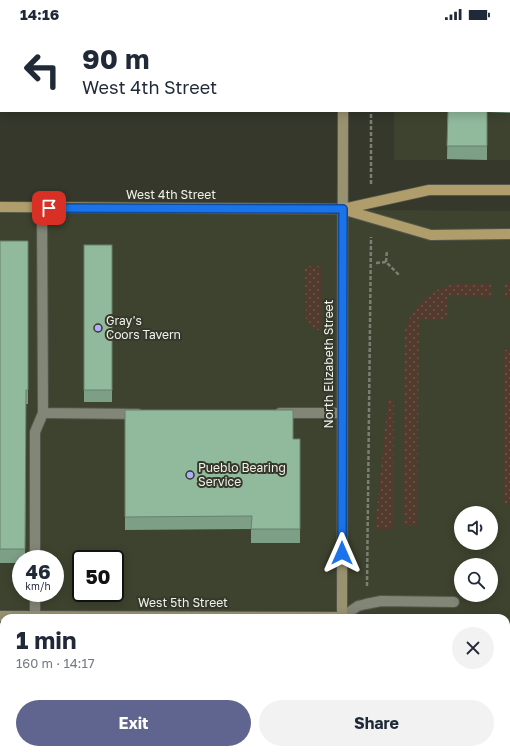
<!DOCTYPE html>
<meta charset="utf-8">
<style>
:root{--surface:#fff;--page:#f2f2f3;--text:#1f2937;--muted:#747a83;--accent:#60658f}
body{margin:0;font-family:"Golos Text",sans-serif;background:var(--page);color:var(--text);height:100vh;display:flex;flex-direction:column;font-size:15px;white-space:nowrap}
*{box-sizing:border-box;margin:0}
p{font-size:13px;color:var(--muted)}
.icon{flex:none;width:22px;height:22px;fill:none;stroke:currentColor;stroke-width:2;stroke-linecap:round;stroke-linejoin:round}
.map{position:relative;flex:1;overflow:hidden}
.sheet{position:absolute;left:0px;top:586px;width:510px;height:140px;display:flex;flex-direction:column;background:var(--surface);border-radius:12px 12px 0 0;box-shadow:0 2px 10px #0003}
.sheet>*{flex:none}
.hud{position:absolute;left:0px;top:0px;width:510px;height:84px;box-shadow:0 2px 10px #0003;background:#fff;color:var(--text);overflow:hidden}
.tools{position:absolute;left:454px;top:478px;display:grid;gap:8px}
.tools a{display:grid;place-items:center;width:44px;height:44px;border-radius:50%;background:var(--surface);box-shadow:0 2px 10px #0003;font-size:20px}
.speed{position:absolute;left:12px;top:522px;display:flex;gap:8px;font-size:20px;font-weight:700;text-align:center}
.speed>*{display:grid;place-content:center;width:52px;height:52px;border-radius:50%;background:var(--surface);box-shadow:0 2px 10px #0003;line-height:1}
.speed small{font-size:10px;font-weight:400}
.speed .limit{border:2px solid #111;border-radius:6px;background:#fff;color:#111}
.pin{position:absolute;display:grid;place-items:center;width:34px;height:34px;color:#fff;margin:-17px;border-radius:8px;box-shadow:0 2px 6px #0006}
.me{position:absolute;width:44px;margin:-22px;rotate:0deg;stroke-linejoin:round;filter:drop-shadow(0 0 3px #0008)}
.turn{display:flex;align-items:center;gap:14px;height:84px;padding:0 16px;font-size:18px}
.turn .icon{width:52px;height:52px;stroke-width:2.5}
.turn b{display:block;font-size:28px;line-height:34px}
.round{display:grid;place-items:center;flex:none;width:42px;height:42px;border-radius:21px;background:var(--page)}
.summary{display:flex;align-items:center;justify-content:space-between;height:68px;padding:0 16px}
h1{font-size:24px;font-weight:700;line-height:30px}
.primary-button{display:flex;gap:8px;margin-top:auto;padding:8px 16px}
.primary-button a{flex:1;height:46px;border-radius:24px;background:var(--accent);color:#fff;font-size:16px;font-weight:700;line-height:46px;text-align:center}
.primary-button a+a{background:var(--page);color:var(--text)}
.status{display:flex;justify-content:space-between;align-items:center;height:28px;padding:0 20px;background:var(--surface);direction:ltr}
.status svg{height:11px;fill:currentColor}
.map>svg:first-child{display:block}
.built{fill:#3e432f;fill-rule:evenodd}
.green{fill:url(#green-dots)}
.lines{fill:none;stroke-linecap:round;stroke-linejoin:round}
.lane-casing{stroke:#54564b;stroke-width:12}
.secondary-casing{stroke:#54564b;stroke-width:12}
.primary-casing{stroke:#54564b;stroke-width:12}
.path{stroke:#7c7f74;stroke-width:2.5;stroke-dasharray:4 2;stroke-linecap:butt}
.lane{stroke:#828677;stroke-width:10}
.secondary{stroke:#999271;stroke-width:10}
.primary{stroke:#b09d6c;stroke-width:10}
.wall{fill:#7d9f85}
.building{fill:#91b99b;stroke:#66826c}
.route-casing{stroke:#114b97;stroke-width:10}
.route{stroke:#1a73e8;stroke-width:7}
.poi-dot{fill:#afaefa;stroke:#35382b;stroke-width:1.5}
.labels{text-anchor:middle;stroke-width:4;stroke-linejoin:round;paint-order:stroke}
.street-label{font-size:12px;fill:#f0f2ea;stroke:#35382b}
.poi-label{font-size:12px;fill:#f0f2ea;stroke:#35382b;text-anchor:start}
</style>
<div class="status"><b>14:16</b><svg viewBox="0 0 49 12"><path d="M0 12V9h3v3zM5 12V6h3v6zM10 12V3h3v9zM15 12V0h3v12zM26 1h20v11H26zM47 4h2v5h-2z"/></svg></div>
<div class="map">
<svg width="510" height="726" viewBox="0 0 510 726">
<defs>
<pattern id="green-dots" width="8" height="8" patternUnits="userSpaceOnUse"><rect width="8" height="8" fill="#523b2d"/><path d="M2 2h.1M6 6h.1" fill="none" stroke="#6b584c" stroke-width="1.8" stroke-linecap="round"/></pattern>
</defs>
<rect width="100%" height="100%" fill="#35382b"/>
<!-- built -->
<g class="built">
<path d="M 148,0 L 300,0 L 300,1 L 151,1 Z"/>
<path d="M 394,0 L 510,0 L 510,132 L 394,132 L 394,83 L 509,83 L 509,1 L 394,1 Z"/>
<path d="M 0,179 L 510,183 L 510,726 L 0,726 ZM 461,485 L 491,485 L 491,515 L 461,515 ZM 21,531 L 55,531 L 55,565 L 21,565 ZM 81,531 L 115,531 L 115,565 L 81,565 ZM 461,537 L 491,537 L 491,567 L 461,567 ZM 4,590 L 506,590 L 506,722 L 4,722 Z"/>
</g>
<!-- green -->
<g class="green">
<path d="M 307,238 L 321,238 L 321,299 L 319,302 L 316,302 L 306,293 L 305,241 Z"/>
<path d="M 455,256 L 491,256 L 491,269 L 448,268 L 448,286 L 446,290 L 441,292 L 419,292 L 417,498 L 403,497 L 405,303 C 411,280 432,259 455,256 Z"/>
<rect x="505" y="256" width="5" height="13"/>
<rect x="504" y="322" width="6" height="153"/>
<path d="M 388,372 L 394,372 L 393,501 L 375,501 Z"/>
</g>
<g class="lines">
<defs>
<g id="lane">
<path d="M 42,180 L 43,385 L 138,386"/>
<path d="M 280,385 L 342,385"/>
<path d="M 35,531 L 35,404 L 43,385"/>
<path d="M 35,588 L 35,565"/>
<path d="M 342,590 L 342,589 L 358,578 L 366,576 L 381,573 L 454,574"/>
</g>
<g id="secondary">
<path d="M 343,1 L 343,0"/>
<path d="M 0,588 L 342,589"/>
<path d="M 342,590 L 343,83"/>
<path d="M 341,726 L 341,722"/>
</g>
<g id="primary">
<path d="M 0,179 L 343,181 L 429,162 L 510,162"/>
<path d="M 345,182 L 431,207 L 510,206"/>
</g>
</defs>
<!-- lane casing -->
<use href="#lane" class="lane-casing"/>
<!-- secondary casing -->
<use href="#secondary" class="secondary-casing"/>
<!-- primary casing -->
<use href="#primary" class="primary-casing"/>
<!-- path -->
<g class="path">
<path d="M 371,1 L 371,0"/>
<path d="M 371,156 L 371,83"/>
<path d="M 386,234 L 387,222"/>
<path d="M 376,235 L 386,234 L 399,247"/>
<path d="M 367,558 L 371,209"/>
<path d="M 367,726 L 367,722"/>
</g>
<!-- lane -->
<use href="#lane" class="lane"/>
<!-- secondary -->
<use href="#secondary" class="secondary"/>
<!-- primary -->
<use href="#primary" class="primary"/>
</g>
<!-- wall -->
<g class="wall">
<path d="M 509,32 L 510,32 L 510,85 L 487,84 L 487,132 L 447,131 L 448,83 L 509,83 Z"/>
<path d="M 0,213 L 28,213 L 28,376 L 26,376 L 25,531 L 21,531 L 21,535 L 0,535 Z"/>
<rect x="84" y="217" width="28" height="157"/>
<path d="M 125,382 L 293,411 L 300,411 L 300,515 L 251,515 L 251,501 L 125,502 Z"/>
</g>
<!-- building -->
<g class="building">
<rect x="449" y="0" width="55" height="1"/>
<rect x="509" y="32" width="1" height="39"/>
<path d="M 448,83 L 487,83 L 487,118 L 447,118 Z"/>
<path d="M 0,213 L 28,213 L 28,362 L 26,362 L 25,521 L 0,521 Z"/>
<rect x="84" y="217" width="28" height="145"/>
<path d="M 125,382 L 293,382 L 293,411 L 300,411 L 300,501 L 251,501 L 252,488 L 125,489 Z"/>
<path d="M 0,709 L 4,709 L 4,722 L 242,722 L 242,726 L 0,726 Z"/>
</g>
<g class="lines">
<defs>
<path id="route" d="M 49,180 L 343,181 L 342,525"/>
</defs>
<!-- route casing -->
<use href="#route" class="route-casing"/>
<!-- route -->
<use href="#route" class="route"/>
</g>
<!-- markers -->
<g class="poi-dot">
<circle cx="98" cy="300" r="4"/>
<circle cx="190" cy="447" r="4"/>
</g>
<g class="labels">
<!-- street labels -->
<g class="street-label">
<text x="171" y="171">West 4th Street</text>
<text transform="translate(329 336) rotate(-90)" y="4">North Elizabeth Street</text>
<text x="183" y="579">West 5th Street</text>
</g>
<!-- poi labels -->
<g class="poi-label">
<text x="106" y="297">Gray's<tspan x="106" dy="14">Coors Tavern</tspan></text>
<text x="198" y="444">Pueblo Bearing<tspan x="198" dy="14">Service</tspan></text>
</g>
</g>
</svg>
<div class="tools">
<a><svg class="icon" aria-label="sound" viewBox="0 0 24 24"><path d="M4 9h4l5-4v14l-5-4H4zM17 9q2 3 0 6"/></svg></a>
<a><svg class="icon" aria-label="search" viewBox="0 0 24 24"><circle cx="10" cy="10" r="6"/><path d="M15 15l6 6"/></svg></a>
</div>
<div class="speed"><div>46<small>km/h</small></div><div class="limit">50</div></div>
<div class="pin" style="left:49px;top:180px;background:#d93025"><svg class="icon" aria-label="arrive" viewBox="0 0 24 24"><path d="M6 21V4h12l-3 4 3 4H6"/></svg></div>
<svg class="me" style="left:342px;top:525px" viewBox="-20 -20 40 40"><path d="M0-17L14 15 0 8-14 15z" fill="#1a73e8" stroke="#fff" stroke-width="4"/></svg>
<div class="hud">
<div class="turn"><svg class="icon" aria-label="left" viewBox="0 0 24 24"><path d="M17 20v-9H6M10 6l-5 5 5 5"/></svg><div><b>90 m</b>West 4th Street</div></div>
</div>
<section class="sheet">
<div class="summary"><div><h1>1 min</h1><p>160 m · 14:17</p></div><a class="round"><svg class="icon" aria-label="close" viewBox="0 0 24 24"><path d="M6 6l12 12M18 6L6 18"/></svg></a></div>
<div class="primary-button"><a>Exit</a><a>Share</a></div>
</section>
</div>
